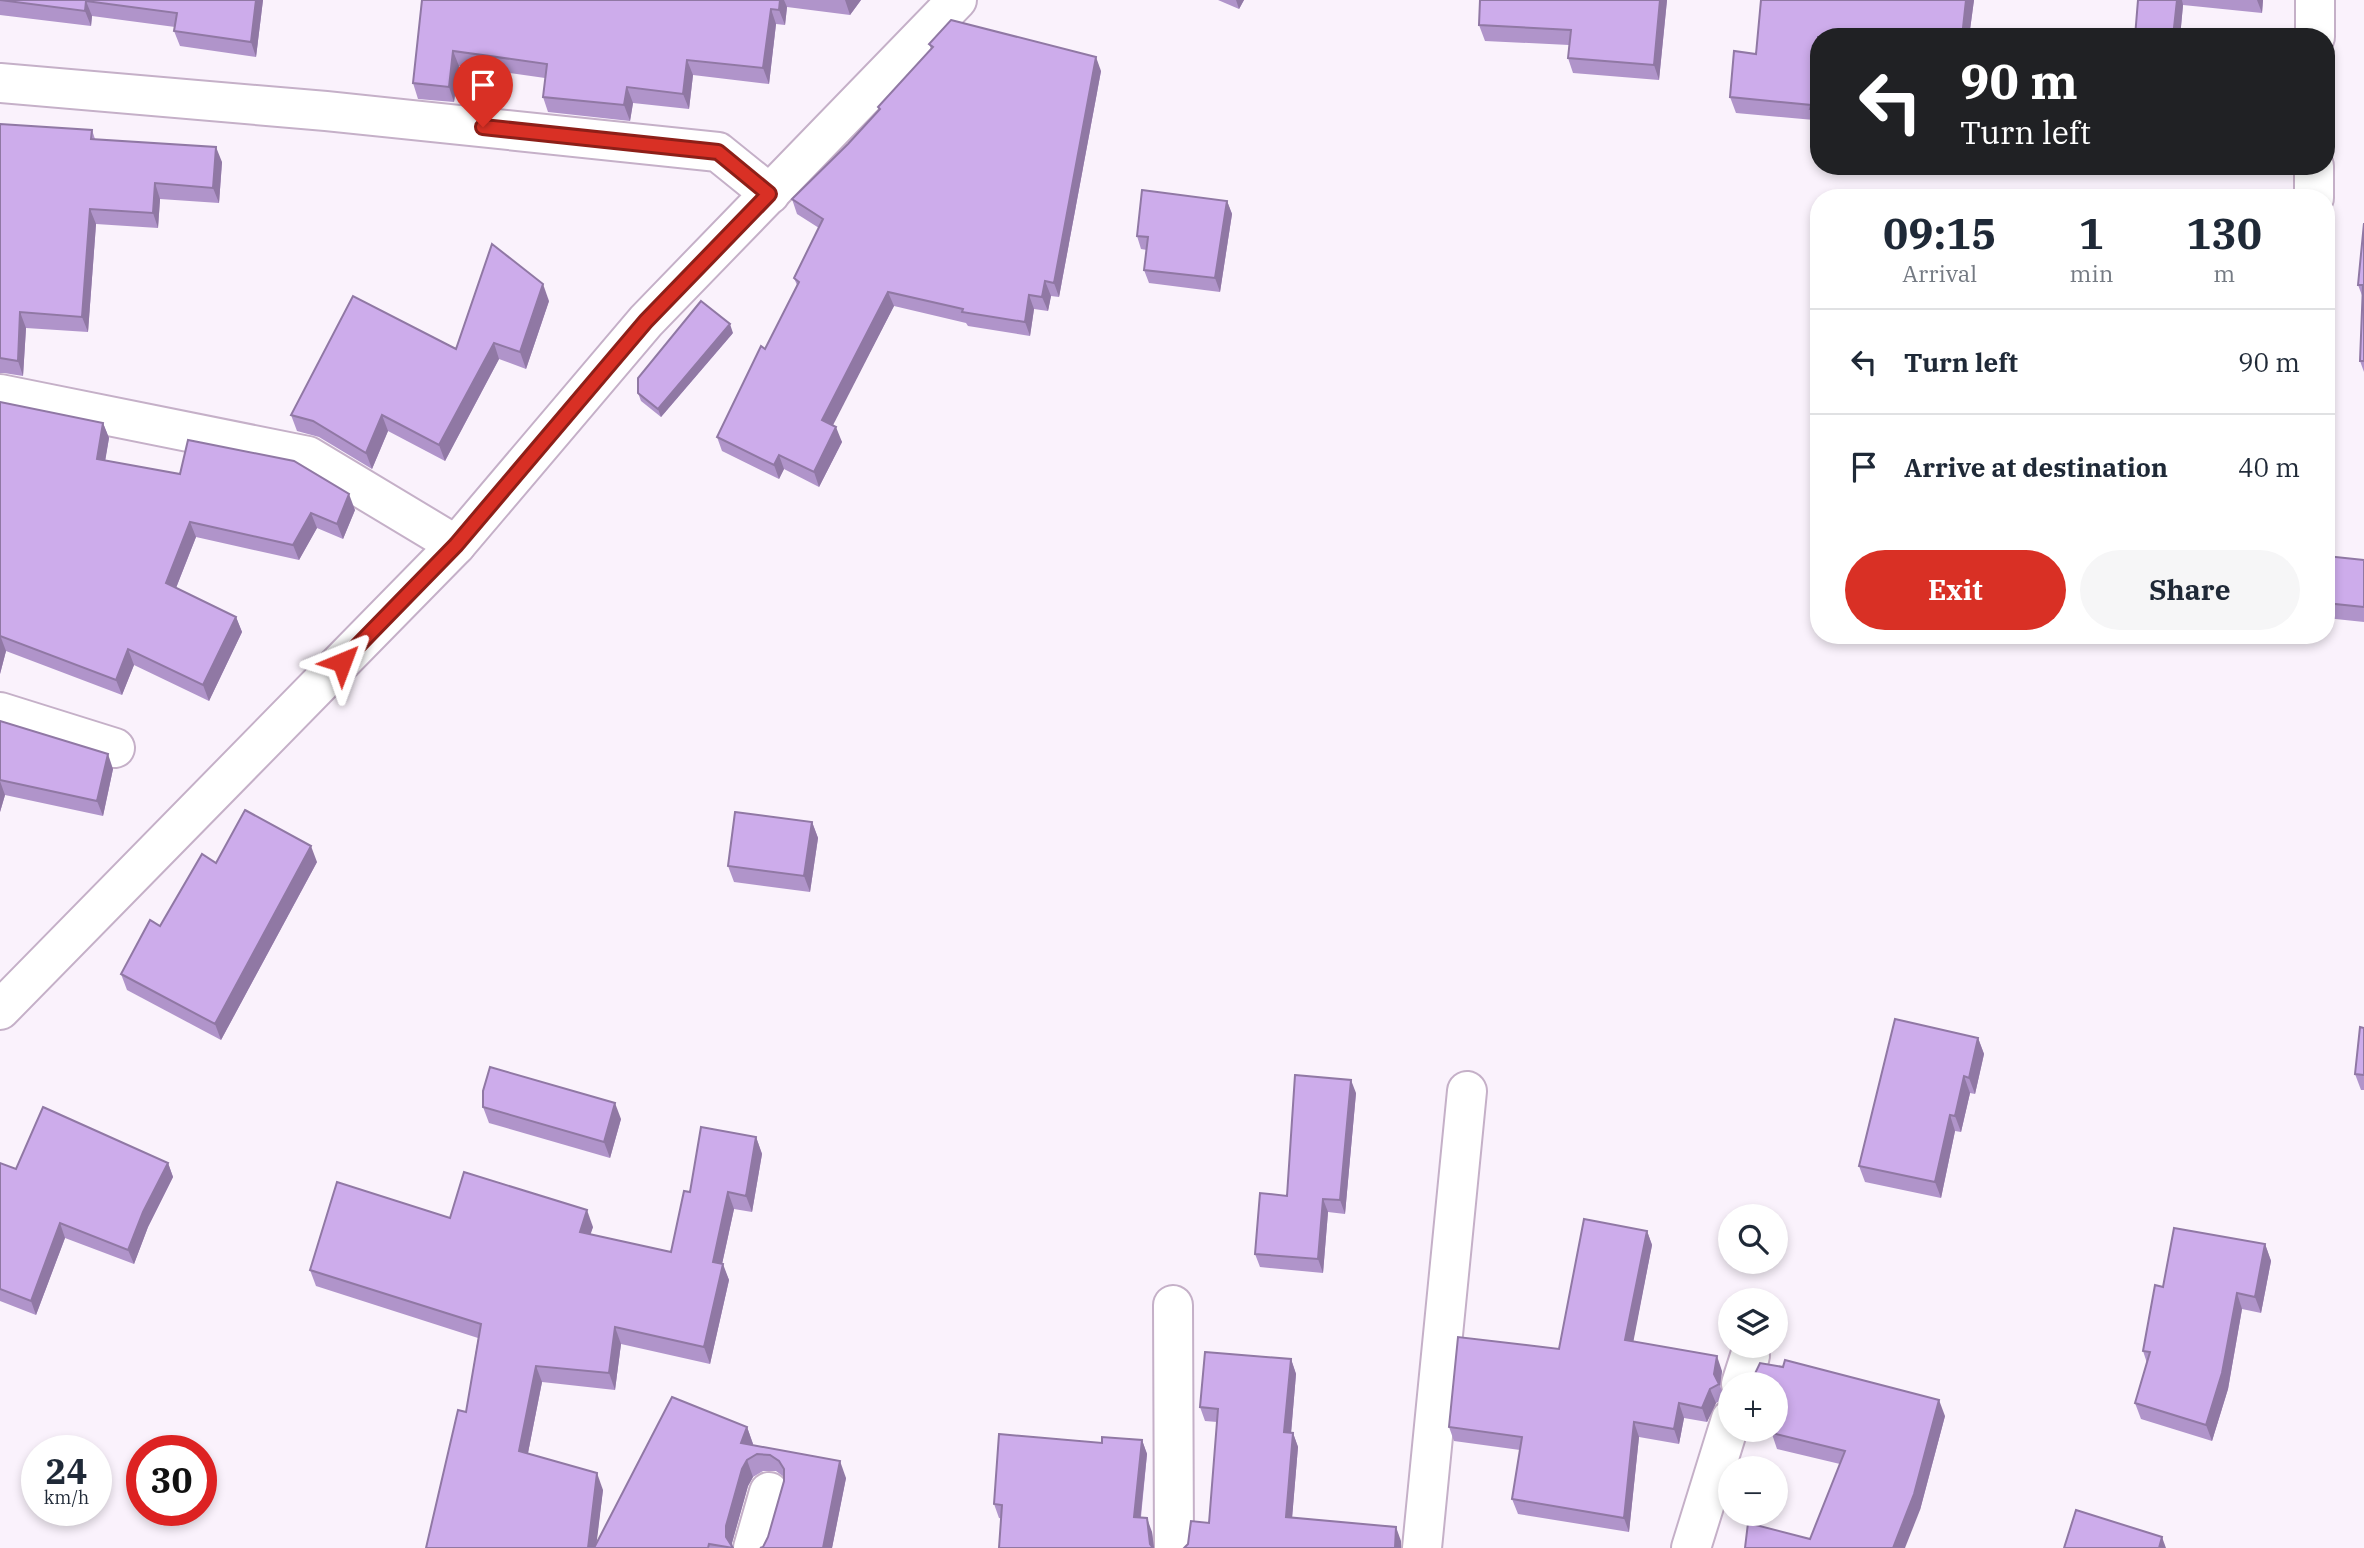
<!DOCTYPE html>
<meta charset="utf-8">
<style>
:root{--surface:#fff;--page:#f6f6f7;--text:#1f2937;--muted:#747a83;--line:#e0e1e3;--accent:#d93025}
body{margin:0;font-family:"IBM Plex Serif",serif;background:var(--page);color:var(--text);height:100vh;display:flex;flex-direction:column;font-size:26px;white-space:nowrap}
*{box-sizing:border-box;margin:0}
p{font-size:23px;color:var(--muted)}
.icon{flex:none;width:38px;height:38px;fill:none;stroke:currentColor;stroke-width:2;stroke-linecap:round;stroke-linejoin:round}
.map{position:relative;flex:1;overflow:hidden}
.panel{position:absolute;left:1810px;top:189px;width:525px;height:455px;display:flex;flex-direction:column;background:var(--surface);border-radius:28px;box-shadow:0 4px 10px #0003}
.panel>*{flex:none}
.banner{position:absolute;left:1810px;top:28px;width:525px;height:147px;border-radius:28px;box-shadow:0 4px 10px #0003;background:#202124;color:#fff;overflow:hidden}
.fabs{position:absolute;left:1718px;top:1204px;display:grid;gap:14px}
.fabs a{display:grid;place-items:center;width:70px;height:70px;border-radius:50%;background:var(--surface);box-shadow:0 4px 10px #0003;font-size:35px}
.speed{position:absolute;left:21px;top:1435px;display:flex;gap:14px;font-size:35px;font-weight:700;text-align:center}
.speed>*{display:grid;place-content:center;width:91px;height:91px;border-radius:50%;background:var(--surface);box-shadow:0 4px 10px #0003;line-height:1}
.speed small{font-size:18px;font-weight:400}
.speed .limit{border:10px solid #d22;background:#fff;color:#111}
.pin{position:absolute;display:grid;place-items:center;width:60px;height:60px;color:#fff;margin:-72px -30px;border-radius:50% 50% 50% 0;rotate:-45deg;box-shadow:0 0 7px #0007}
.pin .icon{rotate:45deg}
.me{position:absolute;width:77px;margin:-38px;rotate:44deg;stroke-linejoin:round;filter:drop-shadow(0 0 5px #0008)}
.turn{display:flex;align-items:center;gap:24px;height:147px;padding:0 35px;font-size:32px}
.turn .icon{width:91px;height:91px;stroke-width:2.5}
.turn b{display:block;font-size:49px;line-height:60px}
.eta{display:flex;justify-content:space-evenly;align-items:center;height:119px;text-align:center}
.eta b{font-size:42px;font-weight:800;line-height:49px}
.cta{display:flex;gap:14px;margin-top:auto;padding:14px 35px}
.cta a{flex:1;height:80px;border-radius:42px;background:var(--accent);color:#fff;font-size:28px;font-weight:800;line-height:80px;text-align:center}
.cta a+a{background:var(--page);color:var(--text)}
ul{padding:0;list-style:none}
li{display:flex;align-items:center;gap:21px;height:105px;padding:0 35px;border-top:2px solid var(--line)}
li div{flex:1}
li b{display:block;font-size:26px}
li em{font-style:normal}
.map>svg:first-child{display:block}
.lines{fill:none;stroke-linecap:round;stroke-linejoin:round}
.street-casing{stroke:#c5b0c8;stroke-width:42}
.street{stroke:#fff;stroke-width:38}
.wall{fill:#b094ca}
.shaded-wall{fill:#9078a4}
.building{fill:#cdaceb;stroke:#9078a4;stroke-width:2}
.route-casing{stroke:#8d1f18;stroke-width:18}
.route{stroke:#d93025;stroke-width:12}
</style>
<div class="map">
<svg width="2364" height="1548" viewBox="0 0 2364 1548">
<rect width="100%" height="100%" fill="#faf2fc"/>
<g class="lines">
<defs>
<g id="street">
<path d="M 2315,37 L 2315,0"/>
<path d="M 0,83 L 326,111 L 718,152 L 770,194"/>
<path d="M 2314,198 L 2314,166"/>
<path d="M 0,394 L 308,456 L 456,545"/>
<path d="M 0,712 L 115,748"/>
<path d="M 0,1010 L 456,545 L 646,321 L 957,0"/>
<path d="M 1173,1305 L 1174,1548"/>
<path d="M 1741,1384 L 1750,1356"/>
<path d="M 753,1548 L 769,1492"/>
<path d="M 1422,1548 L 1467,1091"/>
<path d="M 1691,1548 L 1731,1419"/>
</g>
</defs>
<!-- street casing -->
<use href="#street" class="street-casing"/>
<!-- street -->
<use href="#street" class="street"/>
</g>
<!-- wall -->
<g class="wall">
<path d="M 0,0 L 263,0 L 256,57 L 180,46 L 174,31 L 175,27 L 92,16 L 91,26 L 0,15 Z"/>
<path d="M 422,0 L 861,0 L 850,15 L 787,7 L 785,25 L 776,24 L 769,84 L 693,75 L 689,109 L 633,103 L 630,121 L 548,112 L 543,97 L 545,78 L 459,66 L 454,102 L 418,99 L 413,83 Z"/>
<path d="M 1218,0 L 1244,0 L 1239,9 Z"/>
<path d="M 1667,0 L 1659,80 L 1573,73 L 1568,58 L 1569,45 L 1485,41 L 1479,25 Z"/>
<path d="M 1761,0 L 1974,0 L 1969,37 L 1818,37 L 1818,124 L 1816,124 L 1814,120 L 1736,113 L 1730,97 L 1756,54 Z"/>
<path d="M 2138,0 L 2263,0 L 2262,13 L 2183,5 L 2180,37 L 2135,37 Z"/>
<path d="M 929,44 L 1101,71 L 1059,297 L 1051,296 L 1048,311 L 1034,309 L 1030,336 L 968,326 L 966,323 L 894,306 L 832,425 L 842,442 L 819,487 L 784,469 L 779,479 L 722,451 L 717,437 L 765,349 L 797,285 L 794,278 L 819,228 L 797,214 L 792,199 L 848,144 L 879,110 L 878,107 L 931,49 Z"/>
<path d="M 0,124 L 92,130 L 95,139 L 222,162 L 219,203 L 160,199 L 158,228 L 96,224 L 88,332 L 26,328 L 23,376 L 4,373 L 0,373 Z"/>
<path d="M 1227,201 L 1232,214 L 1220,292 L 1149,283 L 1144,270 L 1147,250 L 1141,249 L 1137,236 Z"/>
<path d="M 2364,223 L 2364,372 L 2360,361 L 2363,298 L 2358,285 Z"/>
<path d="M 549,301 L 526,369 L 499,359 L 445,461 L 388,431 L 372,469 L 319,437 L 297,431 L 291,415 L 456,349 Z"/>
<path d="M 733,333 L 661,417 L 641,401 L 638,393 Z"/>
<path d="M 0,402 L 103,423 L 109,438 L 105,460 L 355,510 L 343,539 L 317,528 L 299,560 L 196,537 L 176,588 L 236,617 L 242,632 L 209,701 L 134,665 L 122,695 L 6,651 L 0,674 Z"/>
<path d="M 2326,556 L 2364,560 L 2364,622 L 2326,618 Z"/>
<path d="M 0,721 L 113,769 L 103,816 L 5,795 L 0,812 Z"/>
<path d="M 812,822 L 818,838 L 810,892 L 734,882 L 728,866 Z"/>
<path d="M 317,862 L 221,1040 L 127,990 L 121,974 L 160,926 L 216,863 Z"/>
<path d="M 2364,1028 L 2364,1090 L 2361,1090 L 2355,1074 Z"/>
<path d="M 1978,1038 L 1984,1054 L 1975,1094 L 1970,1093 L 1961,1132 L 1955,1131 L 1941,1198 L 1865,1182 L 1859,1166 Z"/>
<path d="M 1356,1093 L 1345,1214 L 1328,1212 L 1323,1273 L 1260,1267 L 1255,1254 L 1287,1196 Z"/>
<path d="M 483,1107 L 621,1119 L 610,1158 L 489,1123 Z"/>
<path d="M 756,1137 L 762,1154 L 752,1212 L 734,1209 L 722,1264 L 729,1280 L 710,1364 L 621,1344 L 615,1390 L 542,1382 L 528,1453 L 603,1490 L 596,1544 L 747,1427 L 753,1444 L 753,1445 L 846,1478 L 832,1548 L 760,1548 L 763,1547 L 768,1537 L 784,1481 L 784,1477 L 776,1471 L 763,1471 L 753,1477 L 748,1486 L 732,1543 L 733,1548 L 426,1548 L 466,1412 L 478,1338 L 316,1286 L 310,1270 L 450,1218 L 593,1227 L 590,1234 L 671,1252 L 690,1192 Z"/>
<path d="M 0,1163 L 16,1169 L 168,1163 L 173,1177 L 148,1227 L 134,1264 L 65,1238 L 36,1315 L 0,1301 Z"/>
<path d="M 1647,1231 L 1652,1245 L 1633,1341 L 1722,1371 L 1720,1386 L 1725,1398 L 1716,1403 L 1707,1422 L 1684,1418 L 1679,1444 L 1639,1437 L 1629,1532 L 1518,1514 L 1512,1499 L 1520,1450 L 1454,1441 L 1449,1427 L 1559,1349 Z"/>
<path d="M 2265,1244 L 2271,1261 L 2261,1313 L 2242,1309 L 2228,1389 L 2212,1441 L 2141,1419 L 2135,1403 L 2147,1363 L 2143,1351 L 2163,1287 Z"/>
<path d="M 1291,1359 L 1296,1374 L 1291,1432 L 1293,1433 L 1298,1447 L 1292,1517 L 1401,1541 L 1401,1548 L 1184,1548 L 1209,1523 L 1217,1422 L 1205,1421 L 1200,1407 Z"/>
<path d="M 1945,1416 L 1920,1510 L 1810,1539 L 1840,1464 L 1777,1449 L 1772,1434 L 1750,1430 L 1776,1430 Z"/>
<path d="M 1142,1440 L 1147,1454 L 1141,1517 L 1152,1532 L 1154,1548 L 999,1518 L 994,1504 L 1102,1443 Z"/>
</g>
<!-- shaded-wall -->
<g class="shaded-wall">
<path d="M 256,0 L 263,0 L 256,57 L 251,42 Z"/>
<path d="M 780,0 L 784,0 L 787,7 L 785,25 L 779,10 Z"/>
<path d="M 845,0 L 861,0 L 850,15 Z"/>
<path d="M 1236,0 L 1244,0 L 1239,9 Z"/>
<path d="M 1660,0 L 1667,0 L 1659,80 L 1654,65 Z"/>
<path d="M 1966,0 L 1974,0 L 1969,37 L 1962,37 Z"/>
<path d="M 2177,0 L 2182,0 L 2183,5 L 2180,37 L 2173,37 Z"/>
<path d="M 2257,0 L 2263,0 L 2262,13 Z"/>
<path d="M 86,1 L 92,16 L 91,26 L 85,11 Z"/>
<path d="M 771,9 L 776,24 L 769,84 L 763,68 Z"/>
<path d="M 453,51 L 459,66 L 454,102 L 449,87 Z"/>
<path d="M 1096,57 L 1101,71 L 1059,297 L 1054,283 Z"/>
<path d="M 687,60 L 693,75 L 689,109 L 683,94 Z"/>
<path d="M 627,87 L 633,103 L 630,121 L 624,105 Z"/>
<path d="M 216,147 L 222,162 L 219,203 L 213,188 Z"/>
<path d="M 155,183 L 160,199 L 158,228 L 153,213 Z"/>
<path d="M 1227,201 L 1232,214 L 1220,292 L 1215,278 Z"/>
<path d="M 90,209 L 96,224 L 88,332 L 82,317 Z"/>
<path d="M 1045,281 L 1051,296 L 1048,311 L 1042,297 Z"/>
<path d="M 543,284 L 549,301 L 526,369 L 520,352 Z"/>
<path d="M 888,292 L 894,306 L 828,435 L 822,420 Z"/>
<path d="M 1029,295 L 1034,309 L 1030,336 L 1025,322 Z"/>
<path d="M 20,312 L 26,328 L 23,376 L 18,361 Z"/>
<path d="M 730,324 L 733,333 L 661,417 L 658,409 Z"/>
<path d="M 494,343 L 499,359 L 445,461 L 439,445 Z"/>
<path d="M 382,415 L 388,431 L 372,469 L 366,453 Z"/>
<path d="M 103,423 L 109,438 L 103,474 L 97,459 Z"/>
<path d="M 836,427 L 842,442 L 819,487 L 814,472 Z"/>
<path d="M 779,455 L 784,469 L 779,479 L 774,465 Z"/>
<path d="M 349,494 L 355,510 L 343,539 L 337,524 Z"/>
<path d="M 311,513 L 317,528 L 299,560 L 293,545 Z"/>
<path d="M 190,522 L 196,537 L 172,598 L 166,583 Z"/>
<path d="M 236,617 L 242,632 L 209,701 L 203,685 Z"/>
<path d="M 0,635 L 6,651 L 0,674 Z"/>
<path d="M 128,649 L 134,665 L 122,695 L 116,680 Z"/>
<path d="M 108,754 L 113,769 L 103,816 L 97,801 Z"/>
<path d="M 0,781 L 5,795 L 0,812 Z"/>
<path d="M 812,822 L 818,838 L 810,892 L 804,876 Z"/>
<path d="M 311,846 L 317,862 L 221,1040 L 215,1024 Z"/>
<path d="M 1978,1038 L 1984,1054 L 1975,1094 L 1969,1078 Z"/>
<path d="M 1964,1076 L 1970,1093 L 1961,1132 L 1955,1116 Z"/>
<path d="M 1351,1080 L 1356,1093 L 1345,1214 L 1340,1200 Z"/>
<path d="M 615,1103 L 621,1119 L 610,1158 L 604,1142 Z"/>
<path d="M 1950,1115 L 1955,1131 L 1941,1198 L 1935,1182 Z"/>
<path d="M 756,1137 L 762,1154 L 752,1212 L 746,1196 Z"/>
<path d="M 168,1163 L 173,1177 L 148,1227 L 134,1264 L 128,1250 L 143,1212 Z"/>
<path d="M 728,1192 L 734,1209 L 719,1278 L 713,1262 Z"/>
<path d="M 1323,1199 L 1328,1212 L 1323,1273 L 1318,1259 Z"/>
<path d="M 587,1210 L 593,1227 L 586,1248 L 580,1232 Z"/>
<path d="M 60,1223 L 65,1238 L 36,1315 L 31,1301 Z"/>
<path d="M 1647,1231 L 1652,1245 L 1631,1354 L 1625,1340 Z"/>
<path d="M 2265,1244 L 2271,1261 L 2261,1313 L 2255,1297 Z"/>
<path d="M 723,1264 L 729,1280 L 710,1364 L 704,1347 Z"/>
<path d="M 2237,1293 L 2242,1309 L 2228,1389 L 2212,1441 L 2206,1425 Z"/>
<path d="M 615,1327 L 621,1344 L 615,1390 L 609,1373 Z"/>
<path d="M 1717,1356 L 1722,1371 L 1720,1386 L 1714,1374 Z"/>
<path d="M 1291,1359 L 1296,1374 L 1290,1446 L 1284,1432 Z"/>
<path d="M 536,1366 L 542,1382 L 525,1468 L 519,1451 Z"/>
<path d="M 1710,1389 L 1716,1403 L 1707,1422 L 1702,1408 Z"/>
<path d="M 1939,1400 L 1945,1416 L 1920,1510 L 1905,1548 L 1893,1548 Z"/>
<path d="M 1679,1403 L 1684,1418 L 1679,1444 L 1674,1429 Z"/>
<path d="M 1634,1422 L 1639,1437 L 1629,1532 L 1624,1518 Z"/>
<path d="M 747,1427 L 753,1444 L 747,1459 L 741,1443 Z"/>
<path d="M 1293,1433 L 1298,1447 L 1291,1531 L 1286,1517 Z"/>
<path d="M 1142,1440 L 1147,1454 L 1139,1531 L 1134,1517 Z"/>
<path d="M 747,1460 L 753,1477 L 748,1486 L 732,1543 L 732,1548 L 726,1537 L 726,1526 L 742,1469 Z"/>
<path d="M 840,1461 L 846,1478 L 832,1548 L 823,1548 Z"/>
<path d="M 597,1473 L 603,1490 L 596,1548 L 588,1548 Z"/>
<path d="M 1147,1518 L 1152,1532 L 1154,1548 L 1150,1544 Z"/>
<path d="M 1396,1527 L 1401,1541 L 1401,1548 L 1395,1548 Z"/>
<path d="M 2162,1537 L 2166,1548 L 2159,1548 Z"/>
</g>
<!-- building -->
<g class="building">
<path d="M 0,0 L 256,0 L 251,42 L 174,31 L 177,13 L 86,1 L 85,11 Z"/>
<path d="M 422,0 L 780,0 L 779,10 L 771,9 L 763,68 L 687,60 L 683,94 L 627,87 L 624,105 L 543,97 L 547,64 L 453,51 L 449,87 L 413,83 Z"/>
<path d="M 1480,0 L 1660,0 L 1654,65 L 1568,58 L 1571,30 L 1479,25 Z"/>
<path d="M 1761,0 L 1966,0 L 1962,37 L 1818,37 L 1818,109 L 1810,109 L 1811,105 L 1730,97 L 1734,51 L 1756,54 Z"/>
<path d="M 2138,0 L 2177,0 L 2173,37 L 2135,37 Z"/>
<path d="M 951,20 L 1096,57 L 1054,283 L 1045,281 L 1042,297 L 1029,295 L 1025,322 L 962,312 L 963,309 L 888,292 L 822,420 L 836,427 L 814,472 L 779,455 L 774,465 L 717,437 L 761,346 L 765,349 L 799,282 L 794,278 L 823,219 L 792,199 L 848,144 L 880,109 L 878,107 L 933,47 L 929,44 Z"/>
<path d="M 0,124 L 92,130 L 91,139 L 216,147 L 213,188 L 155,183 L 153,213 L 90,209 L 82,317 L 20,312 L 18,361 L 0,358 Z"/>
<path d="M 1142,190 L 1227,201 L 1215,278 L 1144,270 L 1148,237 L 1137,236 Z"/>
<path d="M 2364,223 L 2364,361 L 2360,361 L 2363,285 L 2358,285 Z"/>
<path d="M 492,244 L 543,284 L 520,352 L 494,343 L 439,445 L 382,415 L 366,453 L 313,421 L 291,415 L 353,296 L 456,349 Z"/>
<path d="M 701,301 L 730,324 L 658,409 L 638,393 L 638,378 Z"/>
<path d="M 0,402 L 103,423 L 97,459 L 180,474 L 188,440 L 294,461 L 349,494 L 337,524 L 311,513 L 293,545 L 190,522 L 166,583 L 236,617 L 203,685 L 128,649 L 116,680 L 0,636 Z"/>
<path d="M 2326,556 L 2364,560 L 2364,607 L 2326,603 Z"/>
<path d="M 0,721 L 108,754 L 97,801 L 0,780 Z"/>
<path d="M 245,810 L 311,846 L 215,1024 L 121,974 L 150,920 L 160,926 L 202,854 L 216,863 Z"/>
<path d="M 735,812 L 812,822 L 804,876 L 728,866 Z"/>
<path d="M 1895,1019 L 1978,1038 L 1969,1078 L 1964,1076 L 1955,1116 L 1950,1115 L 1935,1182 L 1859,1166 Z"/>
<path d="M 2360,1027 L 2364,1028 L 2364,1075 L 2355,1074 Z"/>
<path d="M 490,1067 L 615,1103 L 604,1142 L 483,1107 L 483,1091 Z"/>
<path d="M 1295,1075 L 1351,1080 L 1340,1200 L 1323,1199 L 1318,1259 L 1255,1254 L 1260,1193 L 1287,1196 Z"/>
<path d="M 43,1107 L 168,1163 L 143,1212 L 128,1250 L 60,1223 L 31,1301 L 0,1289 L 0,1163 L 16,1169 Z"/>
<path d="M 701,1127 L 756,1137 L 746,1196 L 728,1192 L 713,1262 L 723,1264 L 704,1347 L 615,1327 L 609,1373 L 536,1366 L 519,1451 L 597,1473 L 588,1548 L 426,1548 L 458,1410 L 466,1412 L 481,1324 L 310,1270 L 337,1182 L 450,1218 L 464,1172 L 587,1210 L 580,1232 L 671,1252 L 684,1191 L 690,1192 Z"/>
<path d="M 1584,1219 L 1647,1231 L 1625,1340 L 1717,1356 L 1714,1374 L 1719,1384 L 1710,1389 L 1702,1408 L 1679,1403 L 1674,1429 L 1634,1422 L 1624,1518 L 1512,1499 L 1522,1437 L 1449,1427 L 1458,1337 L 1559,1349 Z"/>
<path d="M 2174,1228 L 2265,1244 L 2255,1297 L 2237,1293 L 2222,1373 L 2206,1425 L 2135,1403 L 2150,1352 L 2143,1351 L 2155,1285 L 2163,1287 Z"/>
<path d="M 1205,1352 L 1291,1359 L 1284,1432 L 1293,1433 L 1286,1517 L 1396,1527 L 1395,1548 L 1184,1548 L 1188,1544 L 1191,1521 L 1209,1523 L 1218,1409 L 1200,1407 Z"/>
<path d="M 1785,1360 L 1939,1400 L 1914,1494 L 1893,1548 L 1745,1548 L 1748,1523 L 1810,1539 L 1845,1451 L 1772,1433 L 1772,1430 L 1776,1430 L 1776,1384 L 1750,1384 L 1760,1363 L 1783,1367 Z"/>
<path d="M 672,1397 L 747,1427 L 741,1443 L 840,1461 L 823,1548 L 760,1548 L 763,1547 L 768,1537 L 784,1481 L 784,1469 L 779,1461 L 770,1455 L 757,1454 L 747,1460 L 742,1469 L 726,1526 L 726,1537 L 733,1548 L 709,1544 L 708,1548 L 594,1548 Z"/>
<path d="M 999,1434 L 1102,1443 L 1102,1437 L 1142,1440 L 1134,1517 L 1147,1518 L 1150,1544 L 1153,1548 L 999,1548 L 1002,1505 L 994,1504 Z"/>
<path d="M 2076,1510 L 2162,1537 L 2159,1548 L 2064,1548 Z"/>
</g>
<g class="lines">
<defs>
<path id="route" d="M 342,662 L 456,545 L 646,321 L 769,194 L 718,152 L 483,127"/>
</defs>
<!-- route casing -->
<use href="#route" class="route-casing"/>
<!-- route -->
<use href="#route" class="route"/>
</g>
</svg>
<div class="fabs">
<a><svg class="icon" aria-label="search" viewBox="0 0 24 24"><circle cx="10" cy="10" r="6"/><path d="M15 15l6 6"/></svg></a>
<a><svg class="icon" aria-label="layers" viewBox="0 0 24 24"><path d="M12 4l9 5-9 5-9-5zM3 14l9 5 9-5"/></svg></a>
<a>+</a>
<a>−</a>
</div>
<div class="speed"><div>24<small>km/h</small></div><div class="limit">30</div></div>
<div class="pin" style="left:483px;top:127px;background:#d93025"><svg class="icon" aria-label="arrive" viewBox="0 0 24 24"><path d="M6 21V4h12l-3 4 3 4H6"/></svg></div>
<svg class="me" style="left:342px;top:662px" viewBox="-20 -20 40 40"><path d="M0-17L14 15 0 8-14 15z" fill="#d93025" stroke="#fff" stroke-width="4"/></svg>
<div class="banner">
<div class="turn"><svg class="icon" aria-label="left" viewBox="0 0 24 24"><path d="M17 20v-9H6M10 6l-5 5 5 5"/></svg><div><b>90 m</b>Turn left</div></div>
</div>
<section class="panel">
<div class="eta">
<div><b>09:15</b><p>Arrival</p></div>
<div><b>1</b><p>min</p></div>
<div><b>130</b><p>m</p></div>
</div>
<ul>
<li><svg class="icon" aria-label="left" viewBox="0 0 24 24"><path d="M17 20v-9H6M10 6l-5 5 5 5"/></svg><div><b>Turn left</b></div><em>90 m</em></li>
<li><svg class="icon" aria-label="arrive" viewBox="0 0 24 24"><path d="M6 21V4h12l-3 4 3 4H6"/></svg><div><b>Arrive at destination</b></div><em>40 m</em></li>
</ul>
<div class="cta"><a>Exit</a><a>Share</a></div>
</section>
</div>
